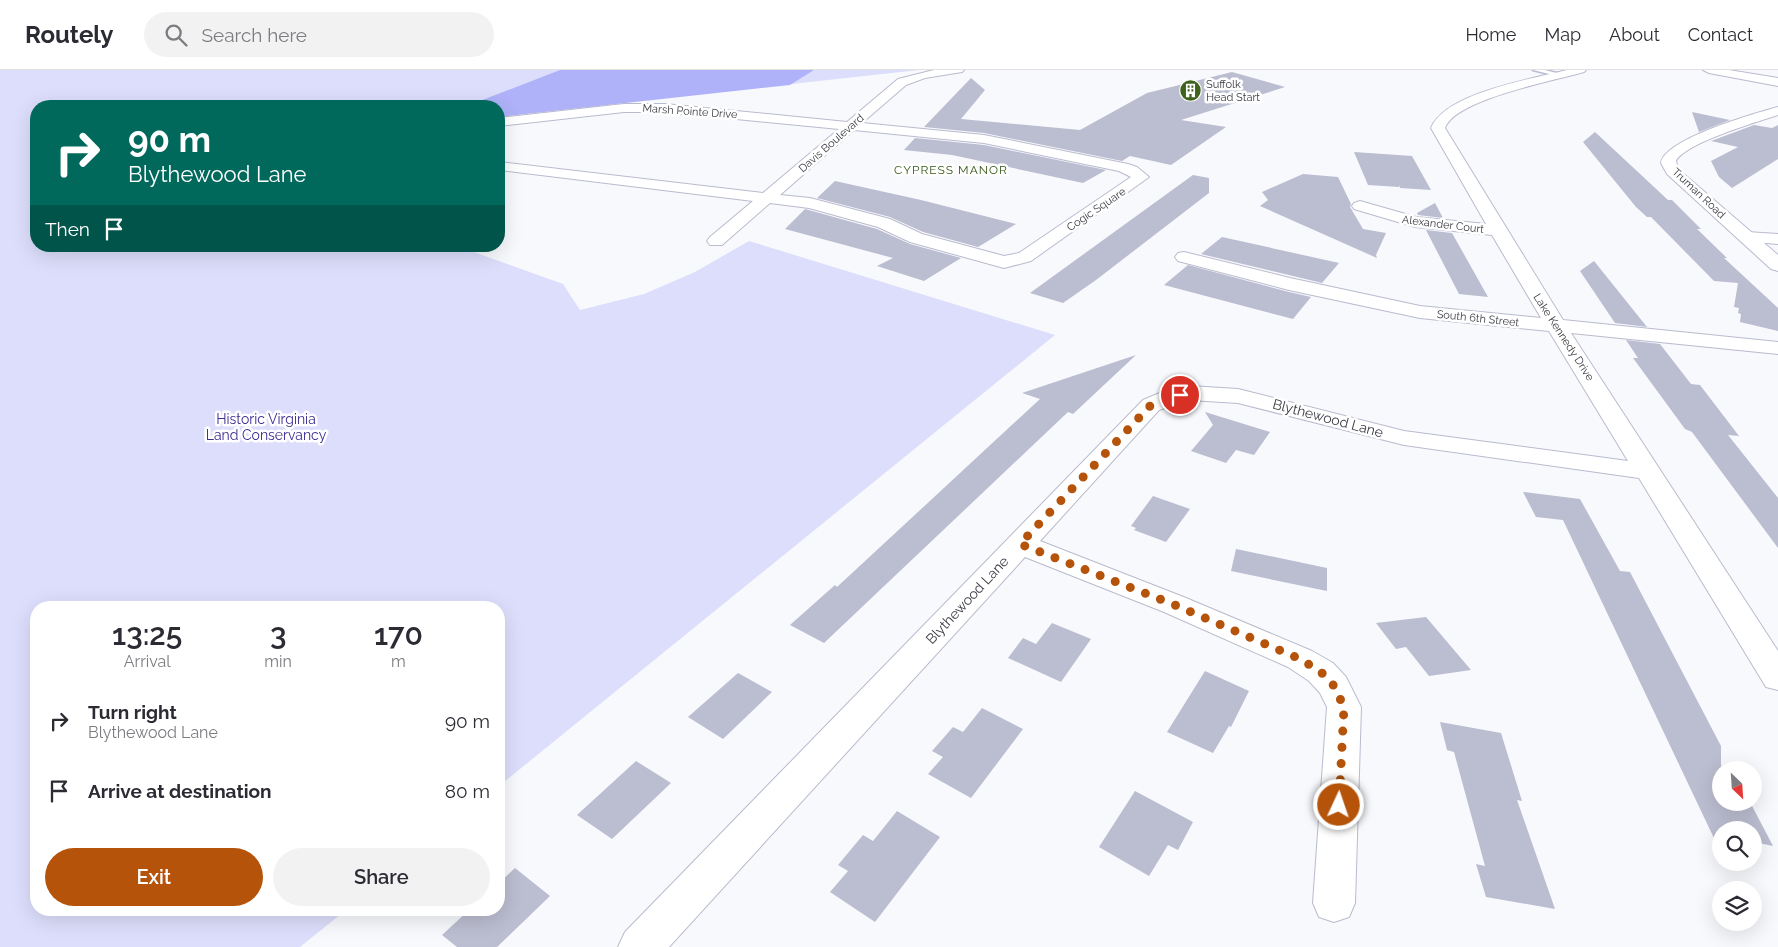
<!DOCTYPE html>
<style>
:root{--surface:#fff;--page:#f2f2f3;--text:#2b2b33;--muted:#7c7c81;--line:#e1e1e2;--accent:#b45309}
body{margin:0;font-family:Raleway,sans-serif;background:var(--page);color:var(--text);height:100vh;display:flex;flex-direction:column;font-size:19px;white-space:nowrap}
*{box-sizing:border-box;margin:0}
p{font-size:16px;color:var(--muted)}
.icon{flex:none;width:28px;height:28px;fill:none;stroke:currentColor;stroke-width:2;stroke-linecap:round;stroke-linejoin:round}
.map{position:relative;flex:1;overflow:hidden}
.sheet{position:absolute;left:30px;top:531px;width:475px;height:315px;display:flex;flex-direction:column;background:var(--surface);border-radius:20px;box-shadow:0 5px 20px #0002}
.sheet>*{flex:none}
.hud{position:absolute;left:30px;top:30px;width:475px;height:152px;border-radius:20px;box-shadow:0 5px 20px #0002;background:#00695c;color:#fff;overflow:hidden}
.needle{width:32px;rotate:155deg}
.buttons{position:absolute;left:1712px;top:691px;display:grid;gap:10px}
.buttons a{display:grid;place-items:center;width:50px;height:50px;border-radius:50%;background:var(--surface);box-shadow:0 5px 20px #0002;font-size:25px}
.pin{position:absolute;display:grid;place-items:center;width:42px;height:42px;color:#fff;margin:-21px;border:2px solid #fff;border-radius:50%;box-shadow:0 1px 5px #0007}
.me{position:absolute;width:55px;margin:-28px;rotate:3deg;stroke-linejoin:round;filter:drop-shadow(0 0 4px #0008)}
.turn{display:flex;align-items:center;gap:18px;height:105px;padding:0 15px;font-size:22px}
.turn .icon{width:65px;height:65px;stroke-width:2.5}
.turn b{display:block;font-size:35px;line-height:42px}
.then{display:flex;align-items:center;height:48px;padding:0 15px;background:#0003;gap:10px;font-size:19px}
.eta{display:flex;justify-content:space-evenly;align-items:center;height:85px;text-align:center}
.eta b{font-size:30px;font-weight:600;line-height:35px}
.cta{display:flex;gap:10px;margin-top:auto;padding:10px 15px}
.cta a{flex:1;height:58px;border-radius:30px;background:var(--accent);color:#fff;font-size:20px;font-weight:600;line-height:58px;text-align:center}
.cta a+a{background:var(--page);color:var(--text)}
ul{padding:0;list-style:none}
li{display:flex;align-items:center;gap:15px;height:70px;padding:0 15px}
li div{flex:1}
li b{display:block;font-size:19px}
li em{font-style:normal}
header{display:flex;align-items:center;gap:30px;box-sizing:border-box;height:70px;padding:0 25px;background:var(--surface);border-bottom:1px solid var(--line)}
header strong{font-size:24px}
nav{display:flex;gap:28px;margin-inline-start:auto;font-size:18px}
.search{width:350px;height:45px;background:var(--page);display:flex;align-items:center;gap:12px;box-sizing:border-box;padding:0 18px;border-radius:28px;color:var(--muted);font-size:19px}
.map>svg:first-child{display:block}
.green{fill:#dcdefb}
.forest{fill:#b0b2f9}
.building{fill:#bbbdd0}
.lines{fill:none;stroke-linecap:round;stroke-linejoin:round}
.lane-casing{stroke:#b9bbce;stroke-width:3}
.street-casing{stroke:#b9bbce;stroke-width:2}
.secondary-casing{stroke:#b9bbce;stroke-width:2}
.lane{fill:#fff;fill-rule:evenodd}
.street{fill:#fff;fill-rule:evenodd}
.secondary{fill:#fff;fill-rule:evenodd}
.route{stroke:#b45309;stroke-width:9;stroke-dasharray:0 16.2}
.labels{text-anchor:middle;stroke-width:5;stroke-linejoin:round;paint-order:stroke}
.far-poi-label{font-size:11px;fill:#393a41;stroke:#fff;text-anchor:start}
.far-street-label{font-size:11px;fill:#393a41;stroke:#fff}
.far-neighbourhood-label{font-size:12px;letter-spacing:1px;fill:#355615;stroke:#fff}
.street-label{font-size:14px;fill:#393a41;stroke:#fff}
.park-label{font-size:14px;fill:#3c2d90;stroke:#fff}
</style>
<header>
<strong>Routely</strong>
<div class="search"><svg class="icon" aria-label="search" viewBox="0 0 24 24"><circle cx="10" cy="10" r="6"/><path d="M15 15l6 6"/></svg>Search here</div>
<nav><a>Home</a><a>Map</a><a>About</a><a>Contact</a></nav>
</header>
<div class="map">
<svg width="1778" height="877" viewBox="0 0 1778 877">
<rect width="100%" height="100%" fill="#f8f9fd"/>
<!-- green -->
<path class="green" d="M 0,0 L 919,0 L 499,46 L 499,36 L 36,36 L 36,176 L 457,176 L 563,214 L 580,240 L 644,224 L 695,202 L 749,171 L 1055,265 L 499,716 L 499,538 L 36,538 L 36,840 L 346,840 L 300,877 L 0,877 Z"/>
<!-- forest -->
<path class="forest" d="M 560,0 L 814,0 L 790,15 L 499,47 L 499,36 L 467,36 Z"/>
<!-- building -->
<g class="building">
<path d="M 1232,2 L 1285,17 L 1181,50 L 1226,57 L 1171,95 L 1130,86 L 1122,91 L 984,63 L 924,57 L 971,8 L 985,20 L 961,49 L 1080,60 L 1147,23 Z"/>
<path d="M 1692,42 L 1730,50 L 1699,62 Z"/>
<path d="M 1754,55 L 1772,58 L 1778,55 L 1778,89 L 1732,118 L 1719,107 L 1711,91 L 1738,77 L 1711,71 Z"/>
<path d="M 1595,62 L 1668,130 L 1672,130 L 1701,159 L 1697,159 L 1727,188 L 1724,188 L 1778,238 L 1778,261 L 1740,252 L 1741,244 L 1738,243 L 1739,238 L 1734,237 L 1738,213 L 1714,211 L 1651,147 L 1647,147 L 1636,137 L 1583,72 Z"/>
<path d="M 915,68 L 984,75 L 1106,100 L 1083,113 L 952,85 L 904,80 Z"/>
<path d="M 1354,82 L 1412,86 L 1431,120 L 1400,118 L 1399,115 L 1399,117 L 1368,115 Z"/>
<path d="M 1303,104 L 1338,107 L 1351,134 L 1350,137 L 1363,159 L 1386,163 L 1376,185 L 1377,188 L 1260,136 L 1268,130 L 1262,122 Z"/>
<path d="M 1193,105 L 1209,108 L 1209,123 L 1096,210 L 1063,233 L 1030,223 Z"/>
<path d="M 835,111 L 921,130 L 1016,154 L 978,177 L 923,162 L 890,147 L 817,128 Z"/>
<path d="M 1435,133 L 1443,148 L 1418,145 L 1417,143 Z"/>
<path d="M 805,139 L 877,159 L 910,174 L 961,188 L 924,211 L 877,196 L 893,188 L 785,159 Z"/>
<path d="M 1426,160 L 1452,163 L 1488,227 L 1459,224 Z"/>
<path d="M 1222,167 L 1339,193 L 1322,213 L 1201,184 Z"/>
<path d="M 1594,191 L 1647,257 L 1615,253 L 1580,201 Z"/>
<path d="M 1188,195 L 1289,222 L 1311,227 L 1293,249 L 1164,215 Z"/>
<path d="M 1626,270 L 1660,274 L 1691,314 L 1700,315 L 1739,366 L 1728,365 L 1778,428 L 1778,478 L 1692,362 L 1685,359 L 1633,288 L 1638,288 Z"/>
<path d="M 1136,285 L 1073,344 L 1068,342 L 824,573 L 790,555 L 835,515 L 837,517 L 1040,329 L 1022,323 Z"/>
<path d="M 1205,342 L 1270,362 L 1254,385 L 1236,380 L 1226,393 L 1191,381 L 1213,355 Z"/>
<path d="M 1523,422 L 1580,429 L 1620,501 L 1630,502 L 1721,676 L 1721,732 L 1750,732 L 1773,776 L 1754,772 L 1754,760 L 1721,760 L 1721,783 L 1563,450 L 1536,447 Z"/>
<path d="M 1153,426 L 1190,439 L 1166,472 L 1134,460 L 1136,458 L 1131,456 Z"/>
<path d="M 1236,479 L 1327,498 L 1327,521 L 1231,501 Z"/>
<path d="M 1426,547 L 1471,600 L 1429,606 L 1406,577 L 1396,579 L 1376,553 Z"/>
<path d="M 1052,553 L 1091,569 L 1061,612 L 1008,588 L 1023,568 L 1036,574 Z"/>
<path d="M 1205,601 L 1249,621 L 1231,657 L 1229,656 L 1213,683 L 1167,662 Z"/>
<path d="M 738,603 L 772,622 L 723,669 L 688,647 Z"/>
<path d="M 982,638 L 1023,659 L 971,728 L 928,704 L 943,687 L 932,681 L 953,657 L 963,662 Z"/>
<path d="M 1440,652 L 1501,663 L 1522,731 L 1517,730 L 1555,839 L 1486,827 L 1476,794 L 1485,796 L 1454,682 L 1447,680 Z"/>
<path d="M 636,691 L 671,713 L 612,769 L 577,745 Z"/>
<path d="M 1135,721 L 1193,752 L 1178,780 L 1168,775 L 1149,806 L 1099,777 Z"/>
<path d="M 897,741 L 940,767 L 875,852 L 830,822 L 848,801 L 838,795 L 863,765 L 873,771 Z"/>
<path d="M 515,798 L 550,826 L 497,877 L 457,877 L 442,865 L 469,840 L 499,840 L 499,813 Z"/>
</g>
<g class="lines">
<defs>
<path id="lane" d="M 1533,0 L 1545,0 L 1564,5 L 1561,7 Z"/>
<g id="street">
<path d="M 934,0 L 964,0 L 962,2 L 925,8 L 906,15 L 862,53 L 984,65 L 1128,94 L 1137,97 L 1149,107 L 1031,191 L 1004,198 L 910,172 L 878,157 L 809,138 L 770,133 L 722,175 L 710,175 L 707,171 L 710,167 L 753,131 L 499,100 L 499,92 L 763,123 L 839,59 L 665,42 L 624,42 L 499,56 L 499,48 L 624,34 L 665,34 L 847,52 L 898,9 ZM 854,60 L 984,73 L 1119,101 L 1131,107 L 1019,183 L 1004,186 L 922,164 L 890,149 L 810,128 L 780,125 Z"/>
<path d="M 1567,0 L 1586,0 L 1584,2 C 1554,11 1455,29 1445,58 L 1563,250 L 1778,272 L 1778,284 L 1571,263 L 1778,581 L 1778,620 L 1766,617 L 1639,408 L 1404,375 L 1238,333 L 1190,330 L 1159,340 L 1040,471 L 1186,528 L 1312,581 L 1333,593 L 1346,607 L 1361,637 L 1355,833 L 1349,847 L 1334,852 L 1319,847 L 1313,833 L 1327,637 L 1320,623 L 1309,611 L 1288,597 L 1164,542 L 1025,487 L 669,877 L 618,877 L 625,862 L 1143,330 L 1162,322 L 1190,316 L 1238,319 L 1404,361 L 1628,391 L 1549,261 L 1420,248 L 1289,220 L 1178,191 L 1175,187 L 1178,183 L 1184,182 L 1290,208 L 1420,236 L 1541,248 L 1492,165 L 1415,157 L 1354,139 L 1352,136 L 1354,133 L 1360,131 L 1416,147 L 1486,154 L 1431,58 C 1445,23 1532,9 1567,0 Z"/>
<path d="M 1747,162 L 1778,164 L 1778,174 L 1741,171 L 1738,167 L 1741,163 Z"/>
</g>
<g id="secondary">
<path d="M 1703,0 L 1729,0 L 1778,8 L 1778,16 L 1709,3 Z"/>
<path d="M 1778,37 L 1778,45 C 1757,52 1685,73 1676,91 L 1678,99 L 1778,185 L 1778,201 L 1771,199 L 1667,104 L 1661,93 C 1664,69 1756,43 1778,37 Z"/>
</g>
</defs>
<!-- lane casing -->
<use href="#lane" class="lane-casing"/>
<!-- street casing -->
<use href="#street" class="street-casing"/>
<!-- secondary casing -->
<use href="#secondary" class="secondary-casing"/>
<!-- lane -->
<use href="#lane" class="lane"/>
<!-- street -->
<use href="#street" class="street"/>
<!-- secondary -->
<use href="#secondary" class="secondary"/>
</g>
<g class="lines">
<!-- route -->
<path class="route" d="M 1180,325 L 1151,335 L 1020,474 L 1175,535 L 1300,589 L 1321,602 L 1334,616 L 1344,637 L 1339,735"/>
</g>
<!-- icons -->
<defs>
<symbol id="building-disc" viewBox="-11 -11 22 22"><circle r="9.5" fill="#3f631c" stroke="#fff"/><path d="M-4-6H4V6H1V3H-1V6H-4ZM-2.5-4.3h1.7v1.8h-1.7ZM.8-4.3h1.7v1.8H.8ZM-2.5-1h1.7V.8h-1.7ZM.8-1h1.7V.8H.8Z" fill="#fff"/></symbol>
</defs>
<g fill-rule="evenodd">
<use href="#building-disc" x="1178" y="8" width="25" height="25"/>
</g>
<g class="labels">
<!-- far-poi labels -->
<g class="far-poi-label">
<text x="1206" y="18">Suffolk<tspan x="1206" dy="13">Head Start</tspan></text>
</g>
<!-- far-street labels -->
<g class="far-street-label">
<text transform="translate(690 41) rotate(4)" y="4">Marsh Pointe Drive</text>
<text transform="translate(831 73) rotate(-41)" y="4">Davis Boulevard</text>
<text transform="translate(1699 123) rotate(43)" y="4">Truman Road</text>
<text transform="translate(1096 139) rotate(-34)" y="4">Cogic Square</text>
<text transform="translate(1443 154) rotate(7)" y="4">Alexander Court</text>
<text transform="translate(1478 248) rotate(6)" y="4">South 6th Street</text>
<text transform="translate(1564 267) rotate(57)" y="4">Lake Kennedy Drive</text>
</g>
<!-- far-neighbourhood labels -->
<g class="far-neighbourhood-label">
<text x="951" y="104">CYPRESS MANOR</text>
</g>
<!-- street labels -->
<g class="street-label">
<text transform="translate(1328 348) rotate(15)" y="5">Blythewood Lane</text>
<text transform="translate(967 530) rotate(-47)" y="5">Blythewood Lane</text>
</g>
<!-- park labels -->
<g class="park-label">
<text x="266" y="354">Historic Virginia<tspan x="266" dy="16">Land Conservancy</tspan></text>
</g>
</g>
</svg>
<div class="buttons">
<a><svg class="needle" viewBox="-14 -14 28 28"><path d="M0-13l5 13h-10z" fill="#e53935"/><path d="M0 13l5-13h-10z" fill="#7c7c81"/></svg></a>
<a><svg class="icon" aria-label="search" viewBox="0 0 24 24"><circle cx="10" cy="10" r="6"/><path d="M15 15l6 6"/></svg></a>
<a><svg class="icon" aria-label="layers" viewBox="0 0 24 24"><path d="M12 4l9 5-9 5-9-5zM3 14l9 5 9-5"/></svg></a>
</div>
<div class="pin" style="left:1180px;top:325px;background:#d93025"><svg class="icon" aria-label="arrive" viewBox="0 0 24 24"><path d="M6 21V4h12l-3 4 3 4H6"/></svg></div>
<svg class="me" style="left:1339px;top:735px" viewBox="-20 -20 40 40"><circle r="17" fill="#b45309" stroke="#fff" stroke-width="3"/><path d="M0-11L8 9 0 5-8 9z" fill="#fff"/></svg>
<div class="hud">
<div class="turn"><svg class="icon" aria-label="right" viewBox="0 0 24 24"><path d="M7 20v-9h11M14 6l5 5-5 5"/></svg><div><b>90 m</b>Blythewood Lane</div></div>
<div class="then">Then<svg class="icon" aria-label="arrive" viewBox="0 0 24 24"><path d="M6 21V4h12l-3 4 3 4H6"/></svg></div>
</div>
<section class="sheet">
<div class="eta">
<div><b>13:25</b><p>Arrival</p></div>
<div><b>3</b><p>min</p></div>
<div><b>170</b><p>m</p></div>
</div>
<ul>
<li><svg class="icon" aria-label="right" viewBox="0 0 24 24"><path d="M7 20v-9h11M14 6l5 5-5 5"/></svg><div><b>Turn right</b><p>Blythewood Lane</p></div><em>90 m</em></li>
<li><svg class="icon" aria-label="arrive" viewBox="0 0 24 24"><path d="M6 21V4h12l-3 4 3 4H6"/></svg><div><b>Arrive at destination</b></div><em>80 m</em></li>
</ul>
<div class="cta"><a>Exit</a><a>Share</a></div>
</section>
</div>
